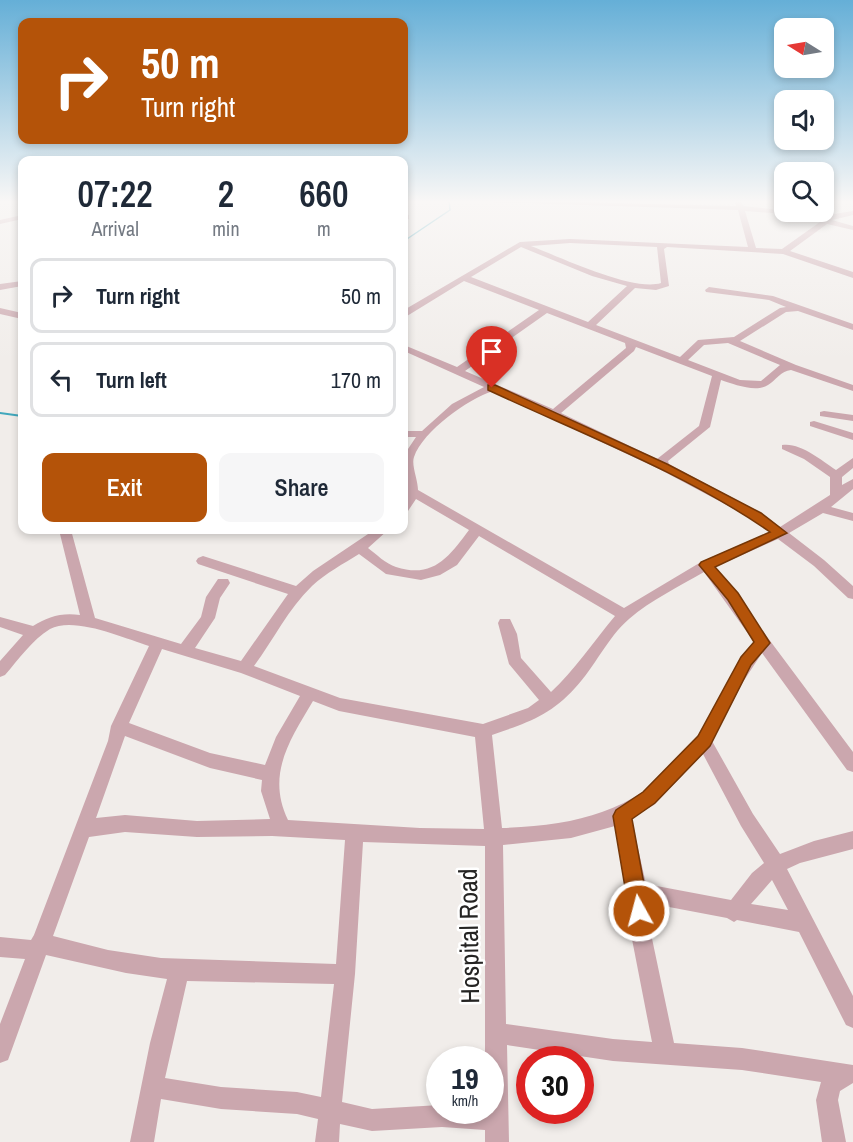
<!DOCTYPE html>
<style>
:root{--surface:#fff;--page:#f6f6f7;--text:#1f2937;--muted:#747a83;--line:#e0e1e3;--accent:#b45309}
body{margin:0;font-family:"Archivo Narrow",sans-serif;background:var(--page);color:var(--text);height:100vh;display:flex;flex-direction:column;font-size:22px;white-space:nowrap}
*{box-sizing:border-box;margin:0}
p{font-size:20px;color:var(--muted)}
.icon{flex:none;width:33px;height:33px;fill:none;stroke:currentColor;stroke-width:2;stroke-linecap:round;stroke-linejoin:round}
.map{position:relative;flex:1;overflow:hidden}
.drawer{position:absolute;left:18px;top:156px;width:390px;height:378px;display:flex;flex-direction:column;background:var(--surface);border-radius:12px;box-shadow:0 3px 9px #0003}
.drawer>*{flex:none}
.banner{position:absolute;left:18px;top:18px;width:390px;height:126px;border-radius:12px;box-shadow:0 3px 9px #0003;background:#b45309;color:#fff;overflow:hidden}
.needle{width:39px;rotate:281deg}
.buttons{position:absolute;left:774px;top:18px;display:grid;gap:12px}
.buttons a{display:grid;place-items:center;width:60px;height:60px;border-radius:12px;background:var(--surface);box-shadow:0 3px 9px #0003;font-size:30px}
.speed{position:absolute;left:426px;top:1046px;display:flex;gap:12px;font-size:30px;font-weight:700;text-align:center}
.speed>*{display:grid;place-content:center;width:78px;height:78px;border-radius:50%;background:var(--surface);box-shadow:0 3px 9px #0003;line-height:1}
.speed small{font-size:15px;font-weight:400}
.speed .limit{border:9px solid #d22;background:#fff;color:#111}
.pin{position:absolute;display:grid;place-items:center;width:51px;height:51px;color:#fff;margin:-62px -26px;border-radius:50% 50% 50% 0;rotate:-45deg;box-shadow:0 0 6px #0007}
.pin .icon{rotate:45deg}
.me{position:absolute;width:66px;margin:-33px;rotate:353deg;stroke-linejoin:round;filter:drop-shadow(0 0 4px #0008)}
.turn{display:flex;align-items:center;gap:21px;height:126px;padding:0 24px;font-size:27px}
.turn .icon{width:78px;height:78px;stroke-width:2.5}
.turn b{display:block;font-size:42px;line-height:51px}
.eta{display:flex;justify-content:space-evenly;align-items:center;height:102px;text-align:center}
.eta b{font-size:36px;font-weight:600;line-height:42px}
.action{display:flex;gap:12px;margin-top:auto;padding:12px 24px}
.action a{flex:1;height:69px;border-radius:12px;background:var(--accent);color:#fff;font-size:24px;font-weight:600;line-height:69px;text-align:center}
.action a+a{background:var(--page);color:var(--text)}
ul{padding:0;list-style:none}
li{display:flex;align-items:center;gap:18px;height:75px;margin:0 12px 9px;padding:0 12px;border:3px solid var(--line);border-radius:12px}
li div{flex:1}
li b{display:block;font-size:22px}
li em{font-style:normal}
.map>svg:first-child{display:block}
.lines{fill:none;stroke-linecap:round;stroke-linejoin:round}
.stream-far1{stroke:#41a8bd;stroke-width:1.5}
.stream{stroke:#41a8bd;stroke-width:2}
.minor{fill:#cba7ae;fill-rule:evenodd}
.route{fill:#b45309;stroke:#753606;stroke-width:1.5}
.labels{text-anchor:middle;stroke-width:5;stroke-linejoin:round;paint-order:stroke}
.near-street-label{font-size:26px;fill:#252423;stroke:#fff}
</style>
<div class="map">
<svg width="853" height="1142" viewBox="0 0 853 1142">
<rect width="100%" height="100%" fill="#f1edea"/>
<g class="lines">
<!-- stream-far1 -->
<path class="stream-far1" d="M 404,241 L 450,210 L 449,200"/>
<!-- stream -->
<path class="stream" d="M 0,413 L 22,416"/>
<!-- minor -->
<g class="minor">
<path d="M 485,200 L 736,206 L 735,202 L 739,200 L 744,206 L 798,212 L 824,218 L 828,215 L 853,211 L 853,215 L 832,220 L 853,226 L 853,230 L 827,224 L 790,251 L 853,272 L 853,278 L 783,254 L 667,247 L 664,249 L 669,286 L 656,290 L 635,288 L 596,325 L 680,357 L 698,340 L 734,337 L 780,308 L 786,307 L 769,300 L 706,292 L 705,290 L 709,287 L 773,296 L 853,324 L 853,330 L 798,311 L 786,312 L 740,341 L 796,365 L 853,385 L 853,391 L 791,370 C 781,371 776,380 768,385 C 756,393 733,384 721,380 L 710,427 L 668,461 L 669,464 L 761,513 L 780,527 L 830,495 L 830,477 L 804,459 L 782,449 L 782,445 C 800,442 821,460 836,470 L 853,458 L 853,468 L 842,477 L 842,485 L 853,479 L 853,489 L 831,507 L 853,513 L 853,521 L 823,513 L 789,533 L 824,560 L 853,586 L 853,599 L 848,598 L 814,566 L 778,539 L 715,567 L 853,752 L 853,772 L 847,770 L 762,653 L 743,682 L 712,741 L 753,814 L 780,854 L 814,841 L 853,831 L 853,849 L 800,863 L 787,869 L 853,996 L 853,1028 L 846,1025 L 799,932 L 737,920 L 734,922 L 727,918 L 648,903 L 650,929 L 674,1043 L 742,1048 L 853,1065 L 853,1083 L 840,1091 L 838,1100 L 846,1142 L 822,1142 L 816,1100 L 821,1082 L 742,1070 L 613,1061 L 507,1045 L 509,1142 L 485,1142 L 485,1130 L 442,1127 L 372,1131 L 340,1124 L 339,1142 L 315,1142 L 318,1119 L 297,1114 L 221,1109 L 161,1099 L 154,1142 L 130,1142 L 150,1043 L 167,979 L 126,973 L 46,955 L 8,1060 L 0,1063 L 0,1024 L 25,959 L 0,957 L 0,937 L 31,940 L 34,935 L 108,741 L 111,726 L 149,646 C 124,638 74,616 50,629 C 32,640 19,659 5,675 L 0,677 L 0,661 L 23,635 L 0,627 L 0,617 L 33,626 C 47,617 62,612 80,615 L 59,530 L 71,530 L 95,618 L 181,644 L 201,617 L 206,597 L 218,579 L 228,579 L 230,583 L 220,598 L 215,618 L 195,648 L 241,661 L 288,594 L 198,564 L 196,561 L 198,558 L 203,556 L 296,586 L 313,571 L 374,530 L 388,530 L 368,548 C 376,554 386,564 396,567 C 433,579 449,557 469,530 L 416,499 L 408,511 L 404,512 L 406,485 L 404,455 L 416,437 L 404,437 L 404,431 L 422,431 L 452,404 L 484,387 L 404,351 L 404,345 L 457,367 L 539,310 L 464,281 L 407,316 L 404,317 L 404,310 L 520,242 L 570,239 L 748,247 L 738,210 L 489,202 ZM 745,211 L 795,215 L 820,222 L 782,249 L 756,248 ZM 570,243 L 657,247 L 661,283 C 633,292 560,257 531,246 ZM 521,247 L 592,276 L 627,286 L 588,322 L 471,277 ZM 547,313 L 625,343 L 626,348 L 553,409 L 465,371 ZM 728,343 L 780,365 L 761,381 L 740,380 L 688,360 L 704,345 ZM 636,347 L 712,376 L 699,426 L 657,459 L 561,413 L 634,351 ZM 493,391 L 659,469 L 753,519 L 770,532 L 701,562 L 624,608 L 418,490 C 418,480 411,465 414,457 C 423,431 468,399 493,391 ZM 479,536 L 615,616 C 594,641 574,671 551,692 L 521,658 L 517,634 L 510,619 L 500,619 L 498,623 L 509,664 L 539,700 L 528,708 L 483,724 L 340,698 L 254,666 C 274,639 288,609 312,586 C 326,573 343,564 359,554 L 386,574 L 421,580 L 440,575 L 457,565 ZM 704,572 L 754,642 C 733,667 722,697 705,725 C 655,805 592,825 502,828 L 492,735 C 526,723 550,716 575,688 C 595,667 607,638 629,619 C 651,600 680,586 704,572 ZM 162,649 L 241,673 L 300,696 L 276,737 L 265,765 L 210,753 L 129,723 ZM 313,701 L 339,711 L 475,737 L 484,829 L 420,828 L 288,820 C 266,774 290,740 313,701 ZM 125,736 L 210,768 L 262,780 L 261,791 L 270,819 L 197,821 L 125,815 L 96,818 ZM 703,754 L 741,826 L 764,863 L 752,873 L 731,900 L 646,884 L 631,817 L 654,805 ZM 615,826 L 629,892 L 630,929 L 652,1042 L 613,1039 L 506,1024 L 503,845 L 571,838 ZM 125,832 L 197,837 L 272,836 L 345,840 L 336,964 L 161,958 L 108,950 L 53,936 L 89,837 ZM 363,842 L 485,846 L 485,1059 L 490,1059 L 490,1110 L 440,1110 L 440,1105 L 372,1109 L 342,1102 L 355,974 ZM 772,880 L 788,910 L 751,904 ZM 187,981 L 334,984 L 321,1097 L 297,1092 L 221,1087 L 165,1078 Z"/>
<path d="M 404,214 L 409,215 L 409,219 L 404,219 Z"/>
<path d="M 22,215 L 22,219 L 0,224 L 0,220 Z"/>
<path d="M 22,281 L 22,286 L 0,290 L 0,284 Z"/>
<path d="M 0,308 L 22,313 L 22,319 L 0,314 Z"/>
<path d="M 824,411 L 853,415 L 853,421 L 820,416 L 820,412 Z"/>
<path d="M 814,421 L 853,433 L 853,440 L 810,426 L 810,422 Z"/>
</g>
</g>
<!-- sky -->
<linearGradient id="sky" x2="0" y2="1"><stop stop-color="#65afd7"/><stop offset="0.56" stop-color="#f9f7f6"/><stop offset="1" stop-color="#f9f7f6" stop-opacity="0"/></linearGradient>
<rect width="853" height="360" fill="url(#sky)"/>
<!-- route -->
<path class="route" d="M 488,385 L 495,385 L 667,464 L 761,513 L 787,533 L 715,567 L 738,593 L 770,643 L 751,665 L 710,746 L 655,803 L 632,819 L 649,911 L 646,918 L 639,920 L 632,918 L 629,911 L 613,816 L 616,810 L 643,792 L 698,736 L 741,657 L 754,642 L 728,600 L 699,565 L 701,562 L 770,532 C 687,474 580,433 488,390 Z"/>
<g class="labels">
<!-- near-street labels -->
<g class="near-street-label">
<text transform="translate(469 936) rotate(-91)" y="9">Hospital Road</text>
</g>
</g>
</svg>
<div class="buttons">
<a><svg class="needle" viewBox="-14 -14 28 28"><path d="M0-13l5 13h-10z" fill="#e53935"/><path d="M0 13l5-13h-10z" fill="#747a83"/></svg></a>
<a><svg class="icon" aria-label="sound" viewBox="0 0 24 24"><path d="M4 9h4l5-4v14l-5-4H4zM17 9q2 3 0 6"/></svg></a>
<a><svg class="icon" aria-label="search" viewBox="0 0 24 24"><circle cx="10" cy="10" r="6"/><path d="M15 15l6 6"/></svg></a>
</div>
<div class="speed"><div>19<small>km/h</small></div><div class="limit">30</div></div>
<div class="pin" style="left:492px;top:388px;background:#d93025"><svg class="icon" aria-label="arrive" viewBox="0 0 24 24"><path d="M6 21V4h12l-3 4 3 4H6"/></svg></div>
<svg class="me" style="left:639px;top:911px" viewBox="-20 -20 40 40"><circle r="17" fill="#b45309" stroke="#fff" stroke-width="3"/><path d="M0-11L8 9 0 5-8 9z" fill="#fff"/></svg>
<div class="banner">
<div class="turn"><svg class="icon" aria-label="right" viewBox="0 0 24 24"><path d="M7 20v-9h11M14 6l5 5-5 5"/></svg><div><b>50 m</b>Turn right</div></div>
</div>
<section class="drawer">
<div class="eta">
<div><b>07:22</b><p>Arrival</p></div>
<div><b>2</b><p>min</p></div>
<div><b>660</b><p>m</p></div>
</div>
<ul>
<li><svg class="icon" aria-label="right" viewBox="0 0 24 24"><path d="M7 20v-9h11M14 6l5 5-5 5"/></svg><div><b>Turn right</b></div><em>50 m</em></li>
<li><svg class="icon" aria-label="left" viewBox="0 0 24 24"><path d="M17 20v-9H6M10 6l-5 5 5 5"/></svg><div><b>Turn left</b></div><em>170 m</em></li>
</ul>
<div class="action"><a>Exit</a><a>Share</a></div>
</section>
</div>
